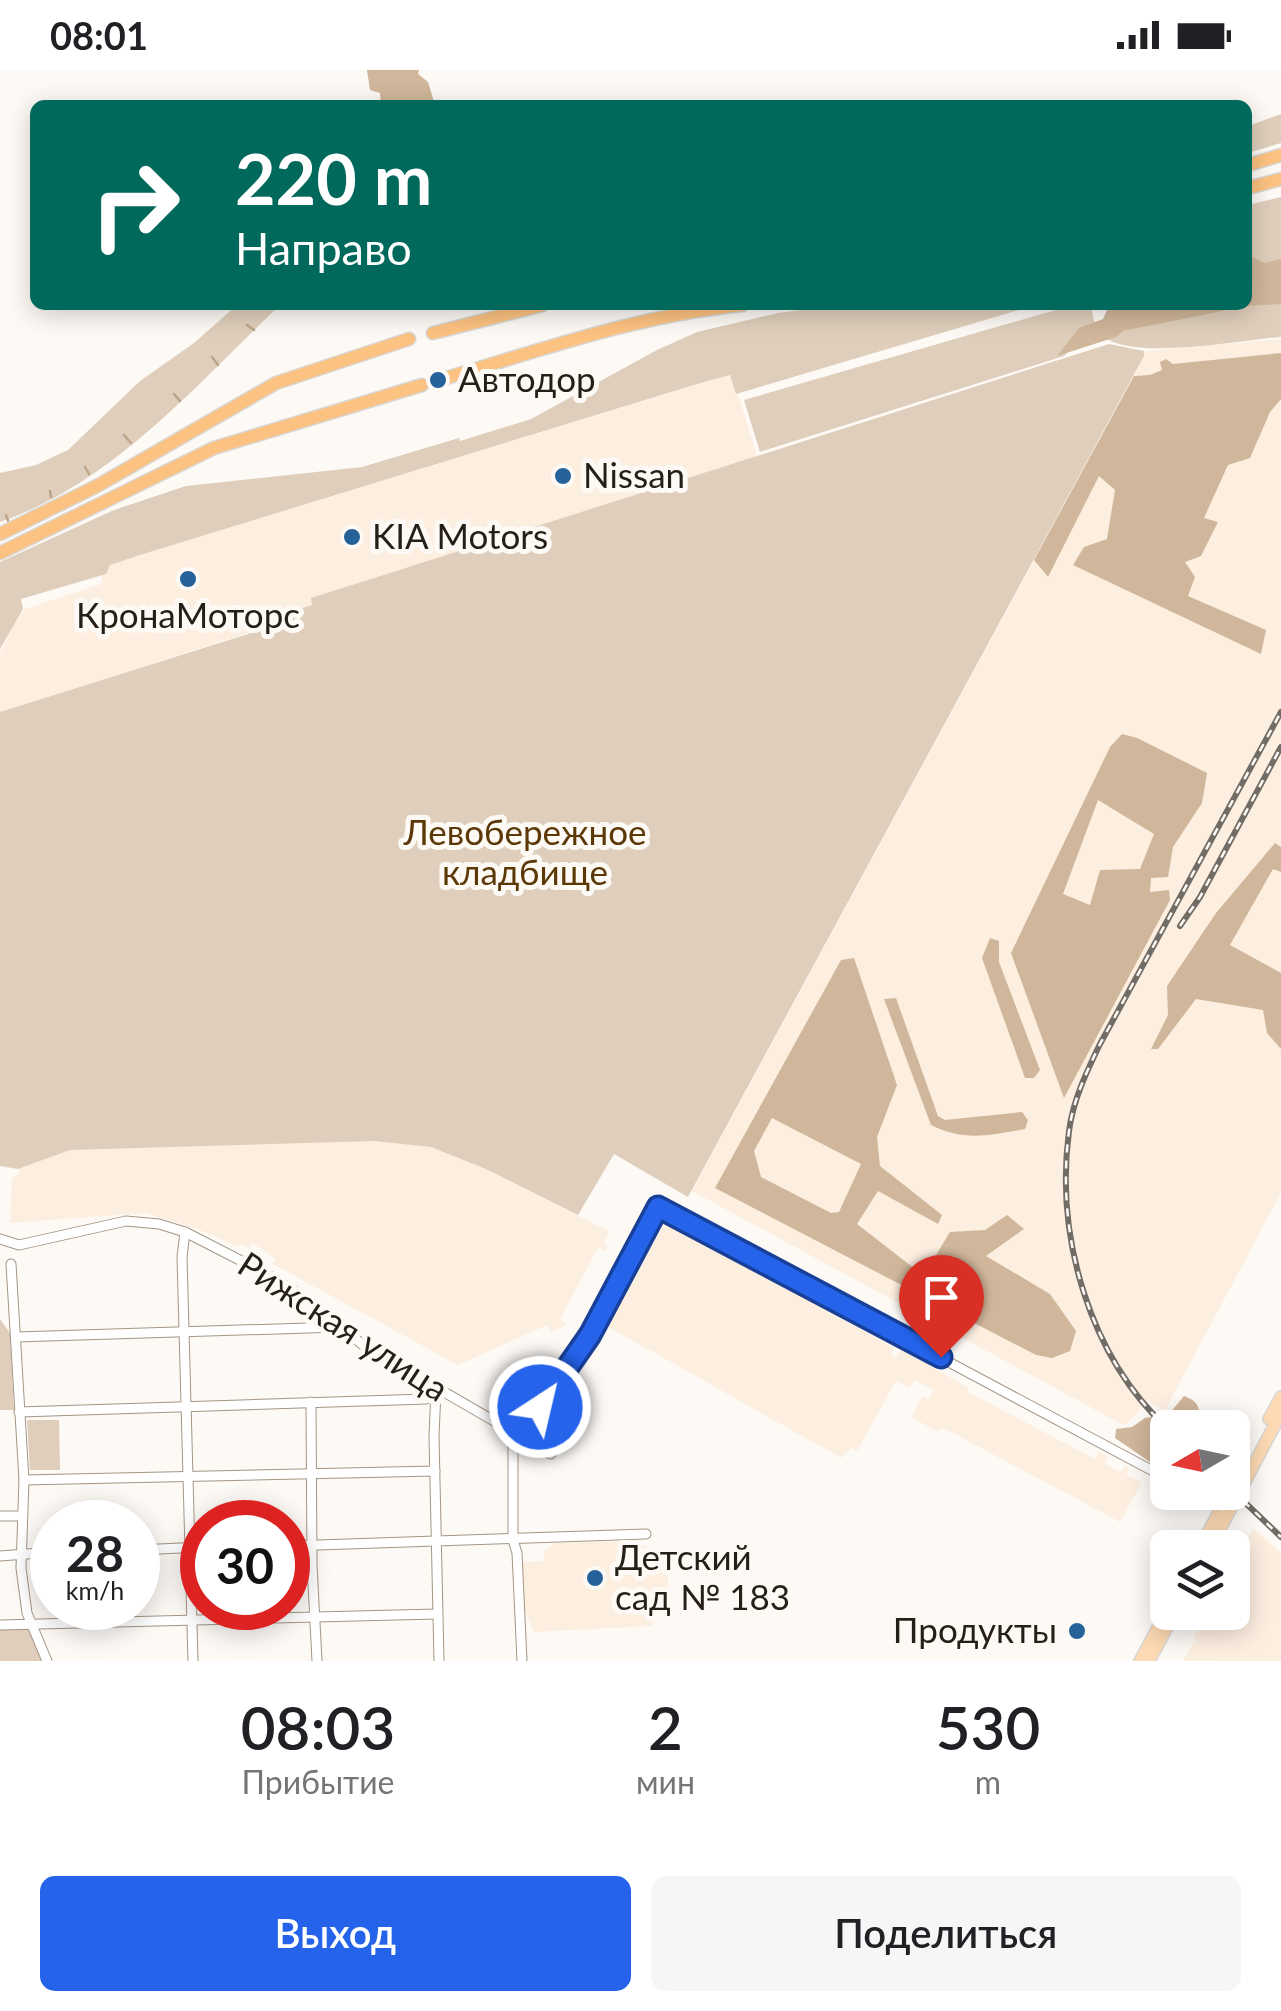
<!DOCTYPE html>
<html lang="ru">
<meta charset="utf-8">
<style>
:root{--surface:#fff;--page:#f6f6f6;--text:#202124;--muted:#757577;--accent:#2563eb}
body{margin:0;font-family:Lato,sans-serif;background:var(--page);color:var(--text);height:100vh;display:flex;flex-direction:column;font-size:38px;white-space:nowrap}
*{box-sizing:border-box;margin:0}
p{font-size:32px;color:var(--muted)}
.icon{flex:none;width:55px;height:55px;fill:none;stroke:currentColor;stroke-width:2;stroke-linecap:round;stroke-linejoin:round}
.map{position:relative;height:1591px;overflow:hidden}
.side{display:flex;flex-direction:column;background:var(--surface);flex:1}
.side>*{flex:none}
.hud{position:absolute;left:30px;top:30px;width:1222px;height:210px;border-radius:15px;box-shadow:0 5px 25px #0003;background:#00695c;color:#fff;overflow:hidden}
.needle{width:65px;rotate:261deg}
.buttons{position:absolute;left:1150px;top:1340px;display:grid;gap:20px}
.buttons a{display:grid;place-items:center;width:100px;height:100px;border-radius:15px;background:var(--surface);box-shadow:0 5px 25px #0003;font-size:50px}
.speed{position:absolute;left:30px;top:1430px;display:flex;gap:20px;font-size:50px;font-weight:700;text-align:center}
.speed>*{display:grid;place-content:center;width:130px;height:130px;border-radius:50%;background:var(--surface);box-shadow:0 5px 25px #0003;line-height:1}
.speed small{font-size:25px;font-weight:400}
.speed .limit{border:15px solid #d22;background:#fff;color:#111}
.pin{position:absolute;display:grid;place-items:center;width:85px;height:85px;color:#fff;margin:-102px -42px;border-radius:50% 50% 50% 0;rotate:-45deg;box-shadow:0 0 10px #0007}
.pin .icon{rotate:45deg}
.me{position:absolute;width:110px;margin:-55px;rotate:35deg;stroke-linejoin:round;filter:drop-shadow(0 0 8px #0008)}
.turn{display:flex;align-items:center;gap:35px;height:210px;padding:0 40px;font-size:45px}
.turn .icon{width:130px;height:130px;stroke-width:2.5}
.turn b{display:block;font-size:70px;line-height:85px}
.eta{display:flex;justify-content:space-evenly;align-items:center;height:170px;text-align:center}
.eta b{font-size:60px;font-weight:600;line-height:70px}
.button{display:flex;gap:20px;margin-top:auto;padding:20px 40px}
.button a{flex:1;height:115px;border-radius:15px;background:var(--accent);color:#fff;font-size:40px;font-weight:600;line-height:115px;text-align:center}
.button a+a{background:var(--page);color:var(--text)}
.status{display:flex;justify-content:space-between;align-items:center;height:70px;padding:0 50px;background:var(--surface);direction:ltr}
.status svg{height:28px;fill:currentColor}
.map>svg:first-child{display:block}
.built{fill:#fdefe0}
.green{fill:#dfcebb}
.forest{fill:#d0b69a;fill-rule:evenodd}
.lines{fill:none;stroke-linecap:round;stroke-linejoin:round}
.stream{stroke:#bda488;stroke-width:2.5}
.minor-casing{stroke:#a59584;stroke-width:11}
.major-casing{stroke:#d8d7d5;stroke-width:14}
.highway-casing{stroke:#d8d7d5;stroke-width:15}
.minor{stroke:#fff;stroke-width:9}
.major{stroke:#fddab3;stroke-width:11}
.highway{stroke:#fcc281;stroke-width:12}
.rail-casing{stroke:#726c66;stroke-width:6}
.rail{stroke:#fdf9f5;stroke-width:2.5;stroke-dasharray:8;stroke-linecap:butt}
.route-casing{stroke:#184099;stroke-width:25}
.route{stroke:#2563eb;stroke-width:18}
.poi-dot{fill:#256299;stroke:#fdf9f5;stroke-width:4}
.labels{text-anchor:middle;stroke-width:10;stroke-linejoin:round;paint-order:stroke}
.poi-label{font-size:35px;fill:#251f18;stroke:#fdf9f5;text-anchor:start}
.park-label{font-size:35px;fill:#5b3805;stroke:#fdf9f5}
.street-label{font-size:35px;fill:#251f18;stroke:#fdf9f5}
</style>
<div class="status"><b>08:01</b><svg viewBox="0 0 49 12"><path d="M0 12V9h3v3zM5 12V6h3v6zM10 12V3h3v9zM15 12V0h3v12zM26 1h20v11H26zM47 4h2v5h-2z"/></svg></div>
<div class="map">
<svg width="1281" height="1591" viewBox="0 0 1281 1591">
<rect width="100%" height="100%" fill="#fdf9f5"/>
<!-- built -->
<g class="built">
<path d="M 1281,269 L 1281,1123 L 1165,1340 L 1147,1331 L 1125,1356 L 692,1121 L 1134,306 L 1144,281 Z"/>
<path d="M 732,304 L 757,386 L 311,528 L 313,535 L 277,547 L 270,556 L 0,642 L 0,583 L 16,550 L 25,539 L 101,514 L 105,496 Z"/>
<path d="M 313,1070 L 374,1071 L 431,1076 L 486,1099 L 610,1162 L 603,1173 L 607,1176 L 605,1181 L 598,1178 L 560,1249 L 566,1255 L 551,1262 L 547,1255 L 458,1295 L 273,1194 L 275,1189 L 253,1173 L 248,1178 L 241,1174 L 238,1177 L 195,1158 L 145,1143 L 10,1153 L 12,1108 L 19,1104 L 18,1099 L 70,1080 Z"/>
<path d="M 666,1152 L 894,1278 L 891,1285 L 895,1288 L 901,1279 L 969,1318 L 968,1322 L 1095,1389 L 1099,1382 L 1108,1387 L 1105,1394 L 1121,1402 L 1125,1396 L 1129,1398 L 1126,1405 L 1142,1412 L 1120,1452 L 953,1363 L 941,1358 L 938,1362 L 911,1347 L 923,1326 L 929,1329 L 934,1320 L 915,1310 L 910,1318 L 896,1311 L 857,1381 L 851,1378 L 841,1388 L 605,1255 Z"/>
<path d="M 1253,1459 L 1281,1482 L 1281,1591 L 1183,1591 L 1193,1573 L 1197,1571 L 1194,1567 L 1209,1543 L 1232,1542 L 1233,1498 Z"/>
<path d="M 636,1471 L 667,1487 L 669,1524 L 651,1556 L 534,1562 L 523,1535 L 521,1492 L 544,1491 L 544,1481 L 554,1473 Z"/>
</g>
<!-- green -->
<g class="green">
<path d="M 1281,44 L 1281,73 L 1248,83 L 1248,56 Z"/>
<path d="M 1281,127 L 1281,267 C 1242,270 1129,292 1102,265 L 1248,235 L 1248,135 Z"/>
<path d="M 237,235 L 280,235 C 196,315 113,413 0,452 L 0,403 L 36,395 L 68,380 L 140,311 L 194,273 Z"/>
<path d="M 839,235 L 1036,235 L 736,324 L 730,305 L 704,312 L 140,485 L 110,495 L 106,504 L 21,529 L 23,539 L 0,579 L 0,492 L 114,440 L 186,416 L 362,397 L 459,368 L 460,371 L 531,349 L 657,280 L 697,262 L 778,243 Z"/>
<path d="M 1066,237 L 1091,237 L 1095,255 L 1064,286 L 760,382 L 744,330 Z"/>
<path d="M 1109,274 L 1144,281 L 1144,286 L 688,1127 L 614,1084 L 578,1145 L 486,1099 L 431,1077 L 374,1071 L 70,1080 L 18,1099 L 0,1096 L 0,642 L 270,557 L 276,547 L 312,535 L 311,528 Z"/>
<path d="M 0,1249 L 10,1263 L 14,1340 L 0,1340 Z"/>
<path d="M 27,1350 L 59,1350 L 60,1400 L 30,1400 Z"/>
<path d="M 30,1557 L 46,1591 L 0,1591 L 0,1560 Z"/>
</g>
<!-- forest -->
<g class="forest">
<path d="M 367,0 L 419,0 L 418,4 L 428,12 L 435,35 L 381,35 L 380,23 L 370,20 Z"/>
<path d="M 1248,185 L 1265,193 L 1281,189 L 1281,234 L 1247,236 L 1123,261 L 1116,267 L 1057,286 L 1079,258 L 1103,249 L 1107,240 L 1138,235 L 1248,235 Z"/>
<path d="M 1281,283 L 1281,329 L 1270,342 L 1250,388 L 1228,395 L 1204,448 L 1218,452 L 1201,486 L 1185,492 L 1195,507 L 1188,526 L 1266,560 L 1261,584 L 1073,495 L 1084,477 L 1107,469 L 1115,420 L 1099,406 L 1048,507 L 1034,490 L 1134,306 L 1150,305 L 1162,300 L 1160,292 L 1166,289 L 1173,294 Z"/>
<path d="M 1122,664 L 1137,668 L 1207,703 L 1202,733 L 1173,777 L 1168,807 L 1151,808 L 1150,822 L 1169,820 L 1170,830 L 1064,1028 L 1011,883 L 1110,677 ZM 1098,730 L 1154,764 L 1140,799 L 1100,800 L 1090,835 L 1063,824 Z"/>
<path d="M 1275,773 L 1281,777 L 1281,802 L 1273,799 L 1230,875 L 1281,903 L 1281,979 L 1267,963 L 1263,940 L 1196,929 L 1158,979 L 1151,979 L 1168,945 L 1167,916 L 1216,843 Z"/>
<path d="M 990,868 L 999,871 L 999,892 L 1040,1000 L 1034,1008 L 1025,1008 L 982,888 Z"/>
<path d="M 854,888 L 897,1015 L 877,1067 L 880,1096 L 942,1145 L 938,1154 L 878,1121 L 857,1154 L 915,1199 L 928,1198 L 950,1162 L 985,1160 L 1007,1145 L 1024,1159 L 986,1186 L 1050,1224 L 1076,1261 L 1070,1281 L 1052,1288 L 1036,1285 L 715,1118 L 841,890 ZM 772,1048 L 861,1094 L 839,1142 L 831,1143 L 761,1107 L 754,1081 Z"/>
<path d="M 896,928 L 938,1046 L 945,1050 L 1022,1042 L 1028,1050 L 1025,1059 C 990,1065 964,1072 931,1055 L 884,929 Z"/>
<path d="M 1184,1326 C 1202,1332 1199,1341 1200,1357 L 1168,1358 L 1167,1391 L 1150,1392 L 1115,1368 L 1116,1359 L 1132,1357 L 1145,1348 L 1169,1344 Z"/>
</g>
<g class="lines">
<!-- stream -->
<g class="stream">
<path d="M 247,255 L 254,260"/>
<path d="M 212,287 L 218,295"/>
<path d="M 174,324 L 180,331"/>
<path d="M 124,365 L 131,373"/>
<path d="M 85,397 L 89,404"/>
<path d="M 50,421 L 51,427"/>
<path d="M 6,445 L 9,453"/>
</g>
<defs>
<g id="minor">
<path d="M 185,1162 L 182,1187 L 193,1591"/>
<path d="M 0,1169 L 19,1175 L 126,1151 L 159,1154 L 185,1162 L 265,1203 L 309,1230 L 363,1275 L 551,1384"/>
<path d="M 11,1194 L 24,1410 L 21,1498 L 27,1543 L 47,1591"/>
<path d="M 16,1267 L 339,1257"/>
<path d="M 436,1320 L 434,1366 L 439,1591"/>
<path d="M 311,1332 L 312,1495 L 317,1591"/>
<path d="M 19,1342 L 426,1329 L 436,1320"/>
<path d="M 24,1410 L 435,1401"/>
<path d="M 1194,1422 L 1222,1437"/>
<path d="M 0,1446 L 22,1446"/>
<path d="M 288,1476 L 646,1464"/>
<path d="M 138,1480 L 202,1477"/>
<path d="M 0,1486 L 52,1482"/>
<path d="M 0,1555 L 437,1544"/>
<path d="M 522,1591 L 517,1483 L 513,1470 L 513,1374 L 590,1265 L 658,1137 L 1168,1409"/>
</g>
<g id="major">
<path d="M 1269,1349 L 1281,1327"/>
<path d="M 1200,1478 L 1218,1444"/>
<path d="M 1210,1478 L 1281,1343"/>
<path d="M 1140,1591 L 1168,1539"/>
<path d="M 1149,1591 L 1175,1542"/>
</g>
<g id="highway">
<path d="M 1248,95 L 1281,85"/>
<path d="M 1248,118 L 1281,109"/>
<path d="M 433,263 L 543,235"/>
<path d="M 446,308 C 544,279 640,245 743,235"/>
<path d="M 0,464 L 97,416 L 276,313 L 409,269"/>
<path d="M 0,483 L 214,378 L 422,315"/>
</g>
</defs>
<!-- minor casing -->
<use href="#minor" class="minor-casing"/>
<!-- major casing -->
<use href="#major" class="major-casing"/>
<!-- highway casing -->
<use href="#highway" class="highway-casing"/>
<!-- minor -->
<use href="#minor" class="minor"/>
<!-- major -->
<use href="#major" class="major"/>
<!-- highway -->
<use href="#highway" class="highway"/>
<defs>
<g id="rail">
<path d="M 1180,856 L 1200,827 L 1281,677"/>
<path d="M 1168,1359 C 1089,1286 1055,1166 1069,1061 C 1073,1030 1087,1001 1100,974 L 1281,642"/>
<path d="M 1232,1420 L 1281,1467"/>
</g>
</defs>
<!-- rail casing -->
<use href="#rail" class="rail-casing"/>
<!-- rail -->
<use href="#rail" class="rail"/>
</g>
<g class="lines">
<defs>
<path id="route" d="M 540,1337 L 590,1265 L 658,1137 L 941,1287"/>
</defs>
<!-- route casing -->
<use href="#route" class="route-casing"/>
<!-- route -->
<use href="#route" class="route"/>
</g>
<!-- markers -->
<g class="poi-dot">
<circle cx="438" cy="310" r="10"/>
<circle cx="563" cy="406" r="10"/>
<circle cx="352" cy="467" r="10"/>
<circle cx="188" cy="509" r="10"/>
<circle cx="595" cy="1508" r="10"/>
<circle cx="1077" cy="1561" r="10"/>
</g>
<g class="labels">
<!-- poi labels -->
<g class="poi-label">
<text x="458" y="322">Автодор</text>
<text x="583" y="418">Nissan</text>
<text x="372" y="479">KIA Motors</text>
<text x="188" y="558" text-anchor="middle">КронаМоторс</text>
<text x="615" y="1500">Детский<tspan x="615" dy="40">сад № 183</tspan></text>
<text x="1057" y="1573" text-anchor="end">Продукты</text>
</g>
<!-- park labels -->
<g class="park-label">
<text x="525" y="775">Левобережное<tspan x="525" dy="40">кладбище</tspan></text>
</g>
<!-- street labels -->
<g class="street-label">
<text transform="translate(343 1257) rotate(33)" y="12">Рижская улица</text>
</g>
</g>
</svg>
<div class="buttons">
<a><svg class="needle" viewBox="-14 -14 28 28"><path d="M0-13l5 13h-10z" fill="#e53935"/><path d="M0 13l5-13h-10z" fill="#757577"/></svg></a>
<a><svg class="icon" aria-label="layers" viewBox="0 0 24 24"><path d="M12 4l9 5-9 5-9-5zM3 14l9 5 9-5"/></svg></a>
</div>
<div class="speed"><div>28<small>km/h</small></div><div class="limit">30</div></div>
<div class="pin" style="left:941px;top:1287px;background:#d93025"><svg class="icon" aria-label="arrive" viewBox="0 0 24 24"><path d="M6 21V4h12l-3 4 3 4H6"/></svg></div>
<svg class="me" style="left:540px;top:1337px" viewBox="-20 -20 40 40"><circle r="17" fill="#2563eb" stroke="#fff" stroke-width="3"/><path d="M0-11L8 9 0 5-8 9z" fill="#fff"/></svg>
<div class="hud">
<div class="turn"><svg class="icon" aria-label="right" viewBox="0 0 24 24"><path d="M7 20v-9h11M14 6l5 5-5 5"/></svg><div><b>220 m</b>Направо</div></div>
</div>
</div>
<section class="side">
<div class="eta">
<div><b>08:03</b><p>Прибытие</p></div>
<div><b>2</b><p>мин</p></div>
<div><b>530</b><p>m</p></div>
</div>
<div class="button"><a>Выход</a><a>Поделиться</a></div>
</section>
